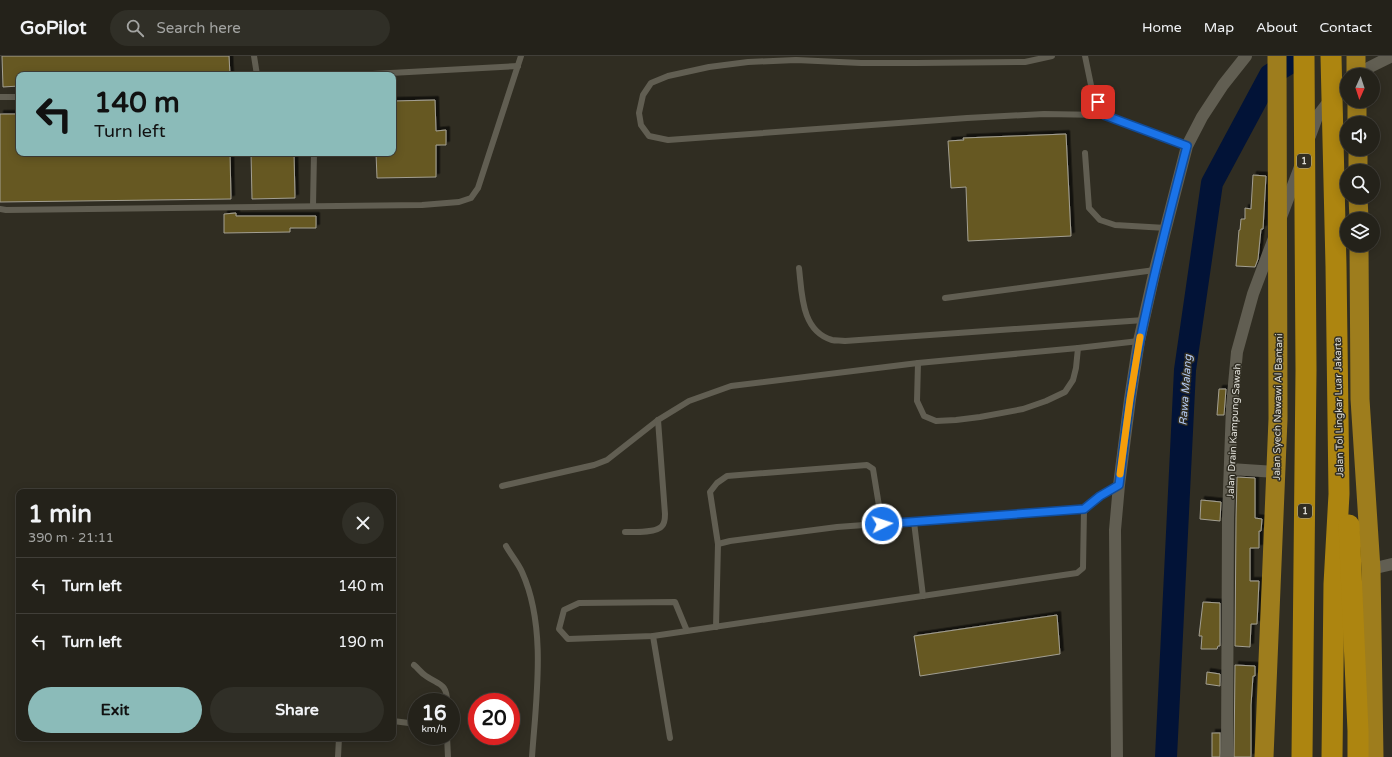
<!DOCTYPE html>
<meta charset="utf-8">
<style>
:root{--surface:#24221a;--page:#302f27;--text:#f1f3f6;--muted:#a3a4a2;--line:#413f39;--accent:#8bbbb9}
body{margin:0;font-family:"Varela Round",sans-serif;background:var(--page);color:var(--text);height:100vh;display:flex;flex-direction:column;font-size:15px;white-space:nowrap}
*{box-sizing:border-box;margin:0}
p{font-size:13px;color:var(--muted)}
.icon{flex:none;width:22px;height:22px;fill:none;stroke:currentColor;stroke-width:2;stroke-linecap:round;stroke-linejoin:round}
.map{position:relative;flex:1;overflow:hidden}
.panel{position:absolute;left:16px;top:433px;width:380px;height:252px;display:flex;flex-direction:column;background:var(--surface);border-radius:8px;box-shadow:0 2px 10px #0003,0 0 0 1px var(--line)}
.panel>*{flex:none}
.banner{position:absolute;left:16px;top:16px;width:380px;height:84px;border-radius:8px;box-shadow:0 2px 10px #0003,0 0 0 1px var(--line);background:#8bbbb9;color:#111;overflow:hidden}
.needle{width:26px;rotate:183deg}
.tools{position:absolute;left:1340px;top:12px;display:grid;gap:8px}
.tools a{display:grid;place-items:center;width:40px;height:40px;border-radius:50%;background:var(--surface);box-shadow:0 2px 10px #0003,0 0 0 1px var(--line);font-size:20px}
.speed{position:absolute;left:408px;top:637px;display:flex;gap:8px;font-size:20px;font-weight:700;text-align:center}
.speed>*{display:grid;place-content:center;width:52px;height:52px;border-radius:50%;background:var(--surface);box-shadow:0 2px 10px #0003,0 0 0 1px var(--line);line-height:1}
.speed small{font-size:10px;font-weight:400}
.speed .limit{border:6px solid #d22;background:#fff;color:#111}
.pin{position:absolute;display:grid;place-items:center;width:34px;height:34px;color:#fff;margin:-17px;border-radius:8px;box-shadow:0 2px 6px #0006}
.me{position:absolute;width:44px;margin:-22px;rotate:86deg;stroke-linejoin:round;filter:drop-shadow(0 0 3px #0008)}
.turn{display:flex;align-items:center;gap:14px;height:84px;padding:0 12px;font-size:18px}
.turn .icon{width:52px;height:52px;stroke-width:2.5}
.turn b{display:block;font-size:28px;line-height:34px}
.round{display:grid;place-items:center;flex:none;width:42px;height:42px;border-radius:21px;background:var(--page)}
.summary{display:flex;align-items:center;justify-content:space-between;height:68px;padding:0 12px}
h1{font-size:24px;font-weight:700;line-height:30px}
.cta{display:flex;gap:8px;margin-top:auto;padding:8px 12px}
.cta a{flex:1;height:46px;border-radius:24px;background:var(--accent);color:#111;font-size:16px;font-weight:700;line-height:46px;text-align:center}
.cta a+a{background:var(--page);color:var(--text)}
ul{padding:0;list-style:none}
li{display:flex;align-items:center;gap:12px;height:56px;padding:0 12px;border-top:1px solid var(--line)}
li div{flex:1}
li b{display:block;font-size:15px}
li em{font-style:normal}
header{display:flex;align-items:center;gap:24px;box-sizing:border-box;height:56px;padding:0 20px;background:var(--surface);border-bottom:1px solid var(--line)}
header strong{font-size:19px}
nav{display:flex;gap:22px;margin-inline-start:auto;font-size:14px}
.search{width:280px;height:36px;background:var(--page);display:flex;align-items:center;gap:10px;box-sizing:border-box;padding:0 14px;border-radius:22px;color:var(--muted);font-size:15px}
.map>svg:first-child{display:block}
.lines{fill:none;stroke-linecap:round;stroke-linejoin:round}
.river{stroke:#021337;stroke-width:22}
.building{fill:#665923;stroke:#a39f92;filter:url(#shadow)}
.service{stroke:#615e52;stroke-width:6}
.minor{stroke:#615e52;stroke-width:12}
.trunk{stroke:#9e7d1d;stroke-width:19}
.motorway{stroke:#ad8510;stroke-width:21}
.route-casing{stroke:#114b97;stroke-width:10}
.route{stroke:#1a73e8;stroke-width:7}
.slow{stroke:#f59e0b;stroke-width:7}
.labels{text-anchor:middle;stroke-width:3;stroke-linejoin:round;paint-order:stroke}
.shield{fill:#302d22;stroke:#aaa9a1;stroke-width:1}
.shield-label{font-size:9px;font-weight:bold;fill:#dfded7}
.street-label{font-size:10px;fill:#dfded7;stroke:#302d22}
.water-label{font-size:11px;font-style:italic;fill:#b3caf3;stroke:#302d22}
</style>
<header>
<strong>GoPilot</strong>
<div class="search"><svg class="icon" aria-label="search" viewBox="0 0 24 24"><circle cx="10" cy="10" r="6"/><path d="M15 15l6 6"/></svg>Search here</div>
<nav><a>Home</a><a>Map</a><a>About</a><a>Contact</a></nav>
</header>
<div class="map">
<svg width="1392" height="701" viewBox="0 0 1392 701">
<defs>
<filter id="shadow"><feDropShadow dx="3.5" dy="-3.5" stdDeviation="0" flood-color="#0009"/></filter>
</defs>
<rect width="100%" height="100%" fill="#302d22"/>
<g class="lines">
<!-- river -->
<path class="river" d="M 1166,701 L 1185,314 L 1212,127 L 1270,19 L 1301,0"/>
</g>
<!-- building -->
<g class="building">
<path d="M 2,0 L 229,0 L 230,19 L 19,19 L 19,30 L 3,31 Z"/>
<path d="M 435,44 L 436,75 L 446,74 L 446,89 L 436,89 L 436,121 L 377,122 L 376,97 L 393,97 L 393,45 Z"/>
<path d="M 0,58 L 19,58 L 19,97 L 230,97 L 231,143 L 0,146 Z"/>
<path d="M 1066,78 L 1071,180 L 968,185 L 966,131 L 951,132 L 948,85 L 964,84 L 963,82 Z"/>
<path d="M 251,97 L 294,97 L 295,142 L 252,143 Z"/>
<path d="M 1253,119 L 1266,120 L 1263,173 L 1261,173 L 1258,203 L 1255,211 L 1236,210 L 1239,174 L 1240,174 L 1241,163 L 1245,163 L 1245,152 L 1251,153 Z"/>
<path d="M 236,157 L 236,160 L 316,160 L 316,172 L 290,172 L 290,176 L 224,177 L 224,158 Z"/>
<path d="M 1219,333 L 1226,333 L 1224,359 L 1217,359 Z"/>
<path d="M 1237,421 L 1255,422 L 1255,462 L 1262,463 L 1261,475 L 1259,475 L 1259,492 L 1250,492 L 1250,525 L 1259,525 L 1257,568 L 1251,568 L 1250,591 L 1235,590 L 1236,462 Z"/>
<path d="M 1201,444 L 1221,446 L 1220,465 L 1200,463 Z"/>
<path d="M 1203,546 L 1220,547 L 1220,590 L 1218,590 L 1217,593 L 1201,593 L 1202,580 L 1199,580 Z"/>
<path d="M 1057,559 L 1060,598 L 920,620 L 914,580 Z"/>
<path d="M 1235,609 L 1255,610 L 1255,620 L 1253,620 L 1251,649 L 1251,701 L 1234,701 Z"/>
<path d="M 1207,616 L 1220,618 L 1220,630 L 1206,628 Z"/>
<rect x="1212" y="677" width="8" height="24"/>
</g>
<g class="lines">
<!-- service -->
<g class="service">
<path d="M 254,0 L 257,19"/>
<path d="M 1052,0 L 1025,6 L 917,7 L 861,7 L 796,4 L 748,6 L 709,11 L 668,20 L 651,27 L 643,39 L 639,57 L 641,69 L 649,80 L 668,84 L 967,62 L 1044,58 L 1104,59 L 1187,90"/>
<path d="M 1085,0 L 1092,34 L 1104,59"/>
<path d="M 354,19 L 518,10"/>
<path d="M 0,41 L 19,41"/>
<path d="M 1085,97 L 1089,152 L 1100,164 L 1115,169 L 1166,172"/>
<path d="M 313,150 L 314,97"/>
<path d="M 0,153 L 6,154 L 422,149 L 459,146 L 471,142 L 478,132 L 521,0"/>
<path d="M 799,212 C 802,237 801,275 832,284 C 836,285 841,284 845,285 L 1144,264"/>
<path d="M 945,242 L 1155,214"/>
<path d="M 918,307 L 917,345 L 924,360 L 936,365 L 956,364 L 980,361 L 1023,353 L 1046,345 L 1065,336 L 1073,324 L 1076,312 L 1078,292 L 1139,285"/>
<path d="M 502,430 L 594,409 L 607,404 L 658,364 L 689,345 L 731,330 L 918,307 L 1078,292"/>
<path d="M 914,466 L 923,540"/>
<path d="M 625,476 C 633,476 657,477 662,470 C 665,467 665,462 665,458 L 658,364"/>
<path d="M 718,488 L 710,436 L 717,427 L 727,420 L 867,409 L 873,413 L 882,468"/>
<path d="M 506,490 C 511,499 518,507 522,516 C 547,571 536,643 532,701"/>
<path d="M 716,571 L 718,488 L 730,485 L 837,471 L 1084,453"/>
<path d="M 687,575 L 675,546 L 579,547 L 564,554 L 559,573 L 568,583 L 653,580 L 687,575 L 1077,517 L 1083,512 L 1084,453 L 1100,440 L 1119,429"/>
<path d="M 653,580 L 670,682"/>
<path d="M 414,609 C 418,612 421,617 426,620 C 439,629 447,627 447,646"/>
<path d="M 393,665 L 417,668"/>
<path d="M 447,680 L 448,701"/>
<path d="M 338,701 L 339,682"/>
</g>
<!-- minor -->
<g class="minor">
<path d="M 1358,19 L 1370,11 L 1392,0"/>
<path d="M 1310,80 L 1317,61 L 1340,31 L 1347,27"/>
<path d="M 1281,161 L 1300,111"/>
<path d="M 1230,413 L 1276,416"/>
<path d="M 1371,513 L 1392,508"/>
<path d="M 1117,701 L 1115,474 L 1119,429 L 1130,343 L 1139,285 L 1155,214 L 1187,90 L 1202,61 L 1223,29 L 1246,0"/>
<path d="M 1227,701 L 1228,462 L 1232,350 L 1237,296 L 1253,238 L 1274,182"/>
</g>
<!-- trunk -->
<g class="trunk">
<path d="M 1356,0 L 1356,19"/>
<path d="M 1357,45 L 1357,67"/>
<path d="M 1358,93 L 1358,115"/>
<path d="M 1358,141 L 1359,163"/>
<path d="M 1359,189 L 1360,343 L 1371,513 L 1374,701"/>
<path d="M 1264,701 L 1278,363 L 1277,0"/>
</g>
<!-- motorway -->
<g class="motorway">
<path d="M 1331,0 L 1336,210 L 1339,438 L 1334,528 L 1332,701"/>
<path d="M 1349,469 L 1358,675 L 1358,701"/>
<path d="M 1302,701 L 1306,314 L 1304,0"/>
</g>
</g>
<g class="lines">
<defs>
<path id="route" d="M 882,468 L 1084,453 L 1100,440 L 1119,429 C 1125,381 1130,332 1140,285 C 1153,219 1170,155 1187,90 L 1104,59 L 1098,46"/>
</defs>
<!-- route casing -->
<use href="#route" class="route-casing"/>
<!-- route -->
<use href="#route" class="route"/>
<!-- slow -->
<path class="slow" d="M 1120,418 L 1130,343 L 1140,281"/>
</g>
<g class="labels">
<!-- shield labels -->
<g class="shield">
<rect x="1297" y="98" width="14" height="14" rx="3"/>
<rect x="1298" y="448" width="14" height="14" rx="3"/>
</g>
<g class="shield-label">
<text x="1304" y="108">1</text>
<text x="1305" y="458">1</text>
</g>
<!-- street labels -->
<g class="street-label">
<text transform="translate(1277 351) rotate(-89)" y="4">Jalan Syech Nawawi Al Bantani</text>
<text transform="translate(1338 351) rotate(-91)" y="4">Jalan Tol Lingkar Luar Jakarta</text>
<text transform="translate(1233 375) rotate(-87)" y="4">Jalan Drain Kampung Sawah</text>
</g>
<!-- water labels -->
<g class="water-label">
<text transform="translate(1185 334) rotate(-86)" y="4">Rawa Malang</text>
</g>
</g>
</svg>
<div class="tools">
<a><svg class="needle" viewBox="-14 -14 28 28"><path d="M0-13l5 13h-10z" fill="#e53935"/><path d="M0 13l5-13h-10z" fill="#a3a4a2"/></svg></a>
<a><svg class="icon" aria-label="sound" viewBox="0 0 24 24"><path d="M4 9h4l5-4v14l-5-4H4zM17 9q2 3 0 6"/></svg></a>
<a><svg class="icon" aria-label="search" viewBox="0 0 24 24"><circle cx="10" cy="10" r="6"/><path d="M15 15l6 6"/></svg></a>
<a><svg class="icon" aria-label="layers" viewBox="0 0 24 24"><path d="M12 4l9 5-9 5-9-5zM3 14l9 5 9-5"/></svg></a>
</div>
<div class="speed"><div>16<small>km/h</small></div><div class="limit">20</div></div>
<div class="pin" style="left:1098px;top:46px;background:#d93025"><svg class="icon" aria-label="arrive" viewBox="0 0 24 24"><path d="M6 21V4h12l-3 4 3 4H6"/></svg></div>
<svg class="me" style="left:882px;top:468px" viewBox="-20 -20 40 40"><circle r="17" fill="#1a73e8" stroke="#fff" stroke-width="3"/><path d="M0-11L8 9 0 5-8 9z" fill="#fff"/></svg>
<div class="banner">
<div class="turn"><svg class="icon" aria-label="left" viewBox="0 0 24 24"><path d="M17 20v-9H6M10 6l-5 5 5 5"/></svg><div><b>140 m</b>Turn left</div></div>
</div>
<section class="panel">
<div class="summary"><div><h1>1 min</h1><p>390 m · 21:11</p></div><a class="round"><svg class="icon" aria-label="close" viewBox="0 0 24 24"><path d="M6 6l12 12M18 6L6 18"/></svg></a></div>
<ul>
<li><svg class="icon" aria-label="left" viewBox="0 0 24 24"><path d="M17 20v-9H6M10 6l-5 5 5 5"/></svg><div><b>Turn left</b></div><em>140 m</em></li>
<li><svg class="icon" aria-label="left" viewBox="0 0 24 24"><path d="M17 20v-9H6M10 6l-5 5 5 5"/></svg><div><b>Turn left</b></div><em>190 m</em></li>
</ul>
<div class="cta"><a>Exit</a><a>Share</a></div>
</section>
</div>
